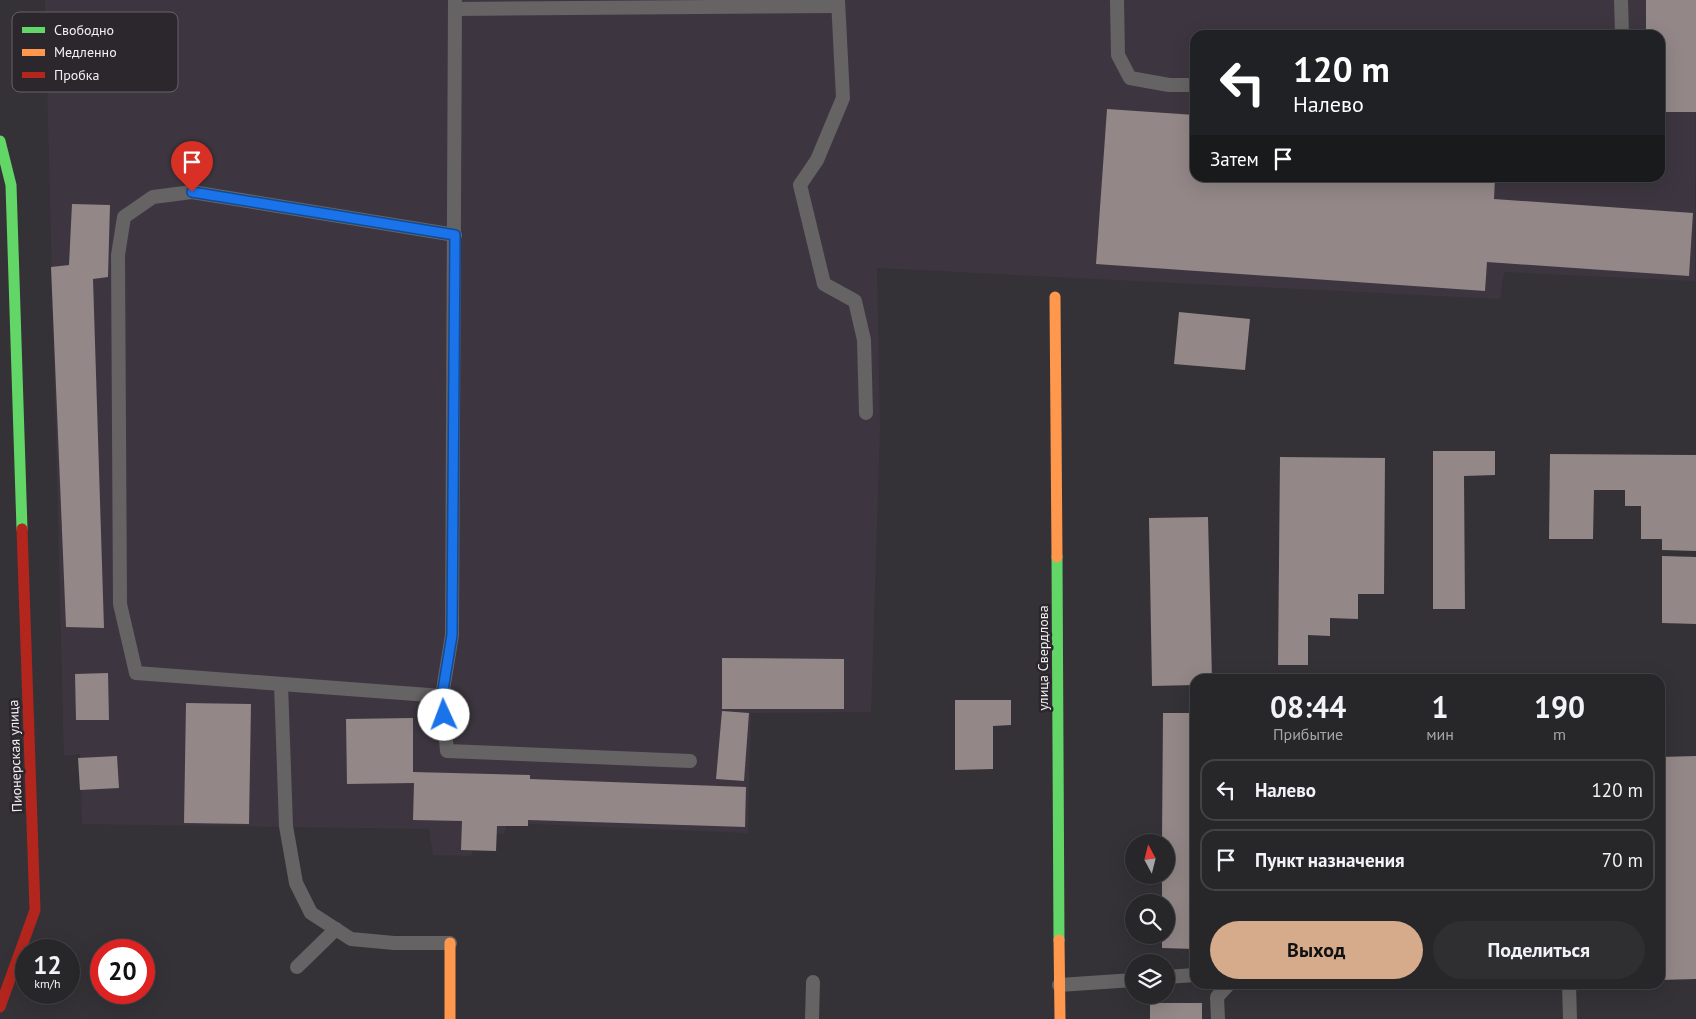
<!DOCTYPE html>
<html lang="ru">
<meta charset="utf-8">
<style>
:root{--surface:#272628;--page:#2f2e30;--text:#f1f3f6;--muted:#a4a5a8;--line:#434345;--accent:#d6ab8b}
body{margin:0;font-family:"PT Sans",sans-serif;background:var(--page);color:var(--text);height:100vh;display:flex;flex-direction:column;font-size:19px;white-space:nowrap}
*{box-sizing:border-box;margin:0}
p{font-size:16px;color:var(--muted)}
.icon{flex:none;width:28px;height:28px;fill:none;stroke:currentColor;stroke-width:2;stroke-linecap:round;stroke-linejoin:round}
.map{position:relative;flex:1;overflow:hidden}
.details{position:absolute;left:1190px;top:674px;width:475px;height:315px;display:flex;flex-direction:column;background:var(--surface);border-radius:15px;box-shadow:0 5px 20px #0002,0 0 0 1px var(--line)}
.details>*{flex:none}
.banner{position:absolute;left:1190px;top:30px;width:475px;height:152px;border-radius:15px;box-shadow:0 5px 20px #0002,0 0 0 1px var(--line);background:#202124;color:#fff;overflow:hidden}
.needle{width:32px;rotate:353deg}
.tools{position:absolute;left:1125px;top:834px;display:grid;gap:10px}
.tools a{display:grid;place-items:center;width:50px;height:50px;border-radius:50%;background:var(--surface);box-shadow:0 5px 20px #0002,0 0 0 1px var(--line);font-size:25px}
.speed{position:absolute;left:15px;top:939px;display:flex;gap:10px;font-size:25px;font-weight:700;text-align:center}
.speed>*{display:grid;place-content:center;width:65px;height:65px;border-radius:50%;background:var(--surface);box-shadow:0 5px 20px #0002,0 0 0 1px var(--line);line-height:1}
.speed small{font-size:12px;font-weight:400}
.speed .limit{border:8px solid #d22;background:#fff;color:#111}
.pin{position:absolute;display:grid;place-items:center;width:42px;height:42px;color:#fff;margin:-51px -21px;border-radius:50% 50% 50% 0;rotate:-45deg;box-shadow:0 0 5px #0007}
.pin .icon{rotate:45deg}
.me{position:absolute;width:55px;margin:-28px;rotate:358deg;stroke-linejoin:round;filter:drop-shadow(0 0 4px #0008)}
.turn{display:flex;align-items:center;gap:18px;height:105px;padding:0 20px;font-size:22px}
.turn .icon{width:65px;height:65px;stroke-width:2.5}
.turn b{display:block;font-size:35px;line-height:42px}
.then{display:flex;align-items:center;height:48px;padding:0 20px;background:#0003;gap:10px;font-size:19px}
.eta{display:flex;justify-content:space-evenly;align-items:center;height:85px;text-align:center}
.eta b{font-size:30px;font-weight:800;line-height:35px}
.action{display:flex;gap:10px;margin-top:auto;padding:10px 20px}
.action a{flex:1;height:58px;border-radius:30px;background:var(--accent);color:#111;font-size:20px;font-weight:800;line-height:58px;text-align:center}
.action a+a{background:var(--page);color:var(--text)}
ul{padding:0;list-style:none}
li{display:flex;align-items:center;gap:15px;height:62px;margin:0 10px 8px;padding:0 10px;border:2px solid var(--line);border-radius:15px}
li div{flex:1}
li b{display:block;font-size:19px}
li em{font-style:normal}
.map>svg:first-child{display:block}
.built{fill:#3d3640;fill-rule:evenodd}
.building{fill:#938787}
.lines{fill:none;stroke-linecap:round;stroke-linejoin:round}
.lane{stroke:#656364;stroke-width:14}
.fast{stroke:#63d668;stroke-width:11}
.slow{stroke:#ff974d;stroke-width:11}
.jam{stroke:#b3261e;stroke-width:11}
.route-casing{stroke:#114b97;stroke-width:12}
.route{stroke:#1a73e8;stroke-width:9}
.labels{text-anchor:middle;stroke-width:5;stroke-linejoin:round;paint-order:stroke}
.street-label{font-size:14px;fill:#f1eff3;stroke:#2b272d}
.key{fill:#2b272d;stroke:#666368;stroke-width:1}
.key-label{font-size:14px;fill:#f1eff3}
</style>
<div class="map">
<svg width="1696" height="1019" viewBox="0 0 1696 1019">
<rect width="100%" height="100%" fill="#343236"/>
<!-- built -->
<path class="built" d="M 45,0 L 1696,0 L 1695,281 L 1504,272 L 1500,299 L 877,268 L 880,430 L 871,712 L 751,713 L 748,833 L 507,823 L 504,834 L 472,833 L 472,856 L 433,855 L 429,829 L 82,824 L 80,754 L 64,756 ZM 1195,35 L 1660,35 L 1660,178 L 1195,178 Z"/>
<!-- building -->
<g class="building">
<path d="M 1646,0 L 1696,0 L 1696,112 L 1660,112 L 1660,35 L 1646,35 Z"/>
<path d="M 1107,109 L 1195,115 L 1195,178 L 1495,178 L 1494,199 L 1693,213 L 1689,276 L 1487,262 L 1485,291 L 1096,264 Z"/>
<path d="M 72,204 L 110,205 L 108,277 L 93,279 L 104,628 L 66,627 L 51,267 L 69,265 Z"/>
<path d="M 1179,312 L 1250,319 L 1245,370 L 1174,364 Z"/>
<path d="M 1433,451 L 1495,451 L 1495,475 L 1464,476 L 1465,609 L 1433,609 Z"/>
<path d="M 1550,454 L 1696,455 L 1696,551 L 1662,550 L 1662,539 L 1641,539 L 1641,506 L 1625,506 L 1625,490 L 1594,490 L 1593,539 L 1549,539 Z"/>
<path d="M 1280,457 L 1385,458 L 1384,594 L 1358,594 L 1358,619 L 1330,618 L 1330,636 L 1308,635 L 1308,665 L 1278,665 Z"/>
<path d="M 1208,517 L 1212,679 L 1195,679 L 1195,685 L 1152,686 L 1149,518 Z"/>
<path d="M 1662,556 L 1696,557 L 1696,624 L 1662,623 Z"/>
<path d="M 722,658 L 844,659 L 844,709 L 722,709 Z"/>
<path d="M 108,673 L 109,720 L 76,720 L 75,674 Z"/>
<path d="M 955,700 L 1011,700 L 1011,725 L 993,726 L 993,769 L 955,770 Z"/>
<path d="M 186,703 L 251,704 L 249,824 L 184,823 Z"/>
<path d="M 722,711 L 749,713 L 744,781 L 716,779 Z"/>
<path d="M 1163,713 L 1195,713 L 1195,949 L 1162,948 L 1162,935 L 1166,935 L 1166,902 L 1162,902 L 1162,875 L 1166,875 L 1166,842 L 1162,842 Z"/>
<path d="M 413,718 L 413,772 L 530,775 L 530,779 L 746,787 L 745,827 L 528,820 L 528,826 L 497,826 L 496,851 L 461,850 L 462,821 L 413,820 L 414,783 L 347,784 L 346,719 Z"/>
<path d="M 117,756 L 119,788 L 80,790 L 78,758 Z"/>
<path d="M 1696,756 L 1696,979 L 1660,980 L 1660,757 Z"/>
<rect x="1150" y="1003" width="52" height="16"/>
</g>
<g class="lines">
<!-- lane -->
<g class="lane">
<path d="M 838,0 L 843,98 L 817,160 L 800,185 L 824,284 L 855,301 L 864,340 L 866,413"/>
<path d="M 1117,0 L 1118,55 L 1130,78 L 1169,85 L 1195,85"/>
<path d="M 1621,0 L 1622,35"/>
<path d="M 455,9 L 838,6"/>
<path d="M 455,235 L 192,192 L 153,197 L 124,217 L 118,255 L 120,604 L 136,673 L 442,696 L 447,751 L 690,761"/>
<path d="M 281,684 L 286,826 L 296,883 L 311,913 L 351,939 L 394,943 L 450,943"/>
<path d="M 442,696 L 452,635 L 455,0"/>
<path d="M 297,967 L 336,929"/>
<path d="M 1166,977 L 1195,975"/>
<path d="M 1569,984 L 1570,1019"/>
<path d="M 1059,985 L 1134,980"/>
<path d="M 812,1019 L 813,982"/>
<path d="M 1218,1019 L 1217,997 L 1229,984"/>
</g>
<!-- fast -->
<g class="fast">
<path d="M 0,141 L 11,185 L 22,529"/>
<path d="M 1057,557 L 1059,940"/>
</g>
<!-- slow -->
<g class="slow">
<path d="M 1055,297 L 1057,557"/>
<path d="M 1059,940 L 1060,1019"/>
<path d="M 450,943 L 450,1019"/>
</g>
<!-- jam -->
<path class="jam" d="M 0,1007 L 35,910 L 22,529"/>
</g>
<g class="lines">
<defs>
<path id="route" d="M 192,192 L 455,235 L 452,635 L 442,696 L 444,715"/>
</defs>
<!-- route casing -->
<use href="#route" class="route-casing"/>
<!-- route -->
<use href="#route" class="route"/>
</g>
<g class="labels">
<!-- street labels -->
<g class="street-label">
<text transform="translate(1043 658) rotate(-90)" y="5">улица Свердлова</text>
<text transform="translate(15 756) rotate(-92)" y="5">Пионерская улица</text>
</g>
</g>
<!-- legend -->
<rect x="12" y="12" width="166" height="80" rx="8" class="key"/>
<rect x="22" y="27" width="23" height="6" fill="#63d668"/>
<rect x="22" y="49" width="23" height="7" fill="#ff974d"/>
<rect x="22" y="72" width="23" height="6" fill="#b3261e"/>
<g class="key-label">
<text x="54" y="35">Свободно</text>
<text x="54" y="57">Медленно</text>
<text x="54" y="80">Пробка</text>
</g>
</svg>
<div class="tools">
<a><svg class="needle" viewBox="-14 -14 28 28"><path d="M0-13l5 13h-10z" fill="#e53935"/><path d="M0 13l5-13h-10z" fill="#a4a5a8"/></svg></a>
<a><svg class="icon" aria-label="search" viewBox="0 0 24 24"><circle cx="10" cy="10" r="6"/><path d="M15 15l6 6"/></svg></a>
<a><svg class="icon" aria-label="layers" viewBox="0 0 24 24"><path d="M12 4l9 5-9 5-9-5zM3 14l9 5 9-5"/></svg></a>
</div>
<div class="speed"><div>12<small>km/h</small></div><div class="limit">20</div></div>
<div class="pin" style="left:192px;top:192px;background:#d93025"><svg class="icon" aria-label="arrive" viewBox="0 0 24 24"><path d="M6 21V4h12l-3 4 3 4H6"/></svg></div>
<svg class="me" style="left:444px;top:715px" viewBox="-20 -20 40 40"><circle r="19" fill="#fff"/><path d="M0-13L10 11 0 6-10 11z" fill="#1a73e8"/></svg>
<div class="banner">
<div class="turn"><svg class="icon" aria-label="left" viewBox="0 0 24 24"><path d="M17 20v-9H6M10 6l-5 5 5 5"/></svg><div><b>120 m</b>Налево</div></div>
<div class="then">Затем<svg class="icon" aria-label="arrive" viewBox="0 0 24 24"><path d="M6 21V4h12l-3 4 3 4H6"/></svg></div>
</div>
<section class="details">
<div class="eta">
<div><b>08:44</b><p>Прибытие</p></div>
<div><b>1</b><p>мин</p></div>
<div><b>190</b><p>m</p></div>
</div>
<ul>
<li><svg class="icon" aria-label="left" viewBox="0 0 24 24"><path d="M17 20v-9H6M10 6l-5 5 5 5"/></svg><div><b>Налево</b></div><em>120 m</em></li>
<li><svg class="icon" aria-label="arrive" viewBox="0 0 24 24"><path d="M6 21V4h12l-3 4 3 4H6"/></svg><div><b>Пункт назначения</b></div><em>70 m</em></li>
</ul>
<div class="action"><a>Выход</a><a>Поделиться</a></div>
</section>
</div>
